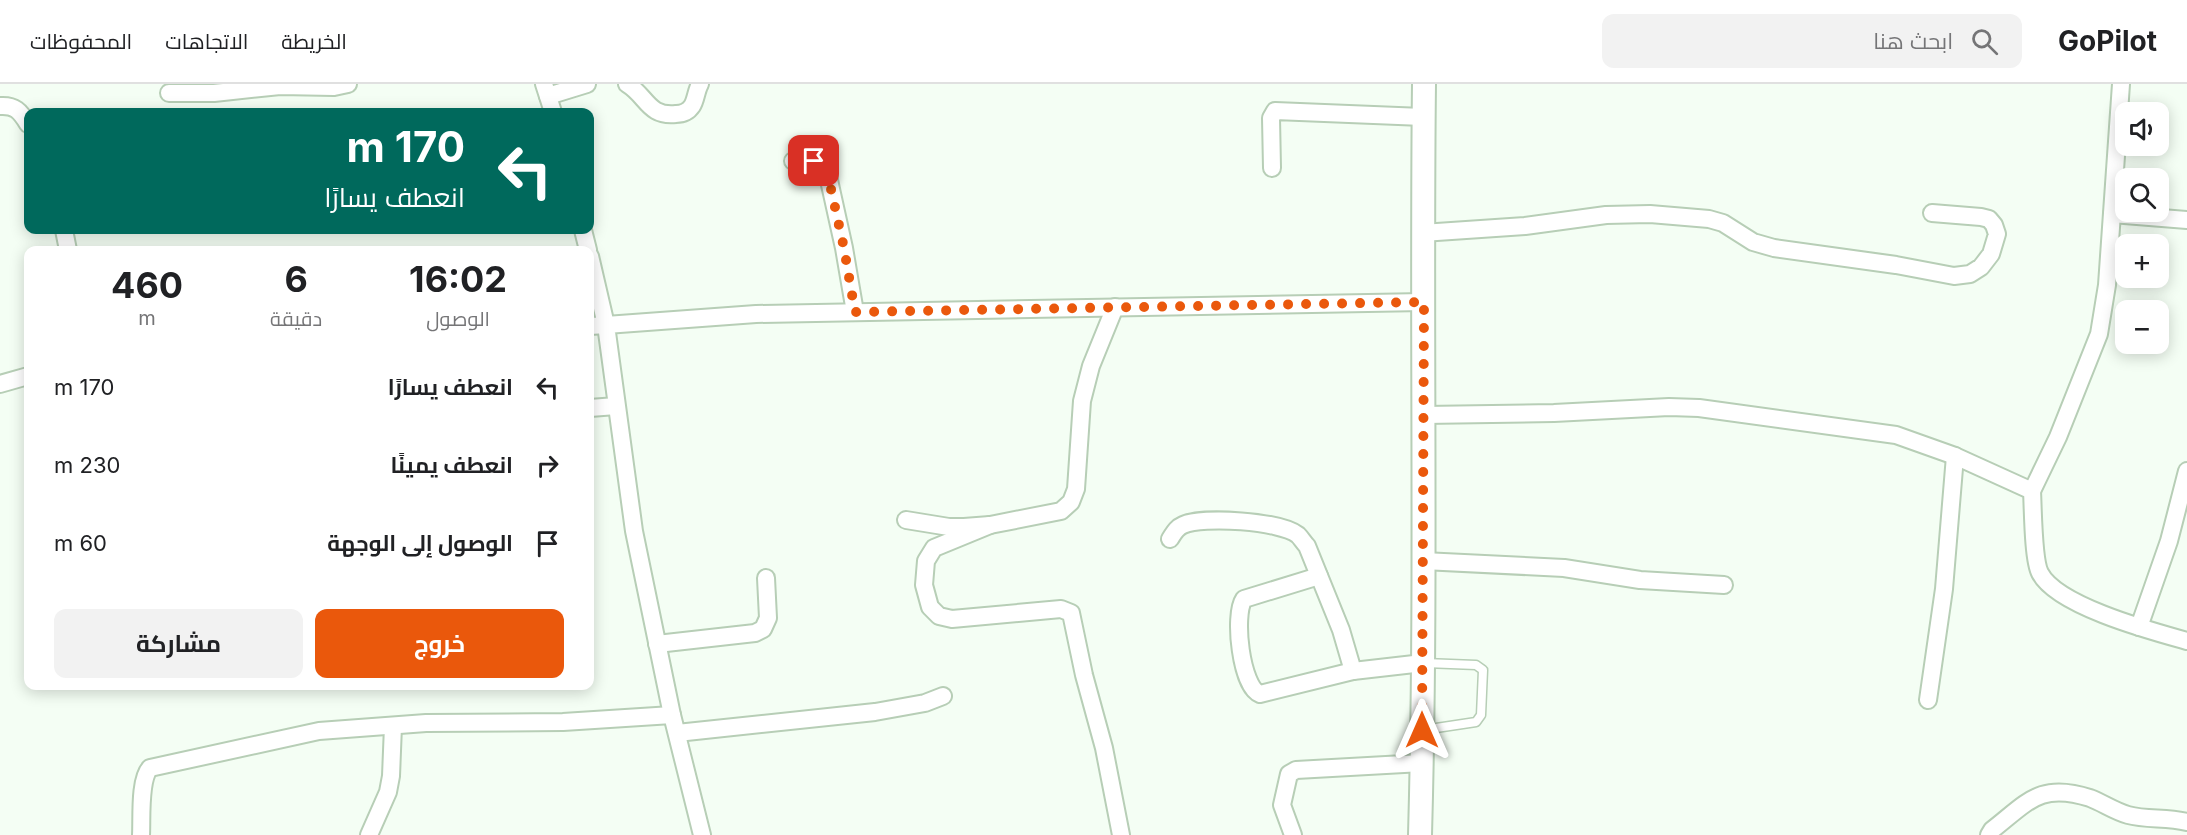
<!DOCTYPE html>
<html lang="ar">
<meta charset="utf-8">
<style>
:root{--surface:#fff;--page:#f2f2f2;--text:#202124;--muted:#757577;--line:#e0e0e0;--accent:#ea580c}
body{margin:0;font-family:Inter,Cairo,sans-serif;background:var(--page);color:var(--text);direction:rtl;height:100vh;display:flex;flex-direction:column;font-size:22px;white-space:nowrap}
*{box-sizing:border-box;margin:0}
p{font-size:20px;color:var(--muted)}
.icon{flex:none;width:33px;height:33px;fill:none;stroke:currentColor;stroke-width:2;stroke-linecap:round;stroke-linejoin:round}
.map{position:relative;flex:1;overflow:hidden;direction:ltr}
.sheet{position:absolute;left:24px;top:162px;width:570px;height:444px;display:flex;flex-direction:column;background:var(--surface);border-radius:12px;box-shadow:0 3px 15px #0003;direction:rtl}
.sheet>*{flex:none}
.guide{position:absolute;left:24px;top:24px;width:570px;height:126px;border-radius:12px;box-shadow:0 3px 15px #0003;direction:rtl;background:#00695c;color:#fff;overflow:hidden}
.tools{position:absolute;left:2115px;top:18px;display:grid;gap:12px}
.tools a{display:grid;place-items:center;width:54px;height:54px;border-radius:12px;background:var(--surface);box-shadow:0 3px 15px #0003;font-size:30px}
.pin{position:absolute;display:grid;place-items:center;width:51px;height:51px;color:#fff;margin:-26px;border-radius:12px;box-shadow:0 3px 9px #0006}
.me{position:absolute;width:66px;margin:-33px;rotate:0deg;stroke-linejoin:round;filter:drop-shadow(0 0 4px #0008)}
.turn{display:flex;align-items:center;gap:21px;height:126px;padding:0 30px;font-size:27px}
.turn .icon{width:78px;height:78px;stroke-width:2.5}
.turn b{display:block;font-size:42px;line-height:51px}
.eta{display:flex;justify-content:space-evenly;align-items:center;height:102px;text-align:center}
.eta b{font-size:36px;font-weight:700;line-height:42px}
.action{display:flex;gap:12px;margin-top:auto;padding:12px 30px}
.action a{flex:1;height:69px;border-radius:12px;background:var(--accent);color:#fff;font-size:24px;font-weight:700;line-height:69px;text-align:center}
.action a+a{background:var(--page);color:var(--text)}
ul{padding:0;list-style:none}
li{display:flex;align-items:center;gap:18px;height:78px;padding:0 30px}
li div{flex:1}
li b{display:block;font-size:22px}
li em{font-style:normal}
header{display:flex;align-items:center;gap:36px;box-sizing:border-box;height:84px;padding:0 30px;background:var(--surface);border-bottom:2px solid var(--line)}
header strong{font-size:28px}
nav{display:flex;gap:33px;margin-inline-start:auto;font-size:21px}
.search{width:420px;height:54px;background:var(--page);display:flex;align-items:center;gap:15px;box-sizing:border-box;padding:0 21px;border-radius:12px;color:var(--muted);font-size:22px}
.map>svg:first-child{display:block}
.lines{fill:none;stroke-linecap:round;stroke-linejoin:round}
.service-casing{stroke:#b7ceb6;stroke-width:11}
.minor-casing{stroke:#b7ceb6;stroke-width:20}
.secondary-casing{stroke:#b7ceb6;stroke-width:26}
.service{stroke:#fff;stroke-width:8}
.minor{stroke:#fff;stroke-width:16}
.secondary{stroke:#fff;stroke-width:22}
.route{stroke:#ea580c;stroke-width:10;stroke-dasharray:0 18}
</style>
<header>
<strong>GoPilot</strong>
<div class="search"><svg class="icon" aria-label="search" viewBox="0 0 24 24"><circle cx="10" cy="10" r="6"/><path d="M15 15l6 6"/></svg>ابحث هنا</div>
<nav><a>الخريطة</a><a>الاتجاهات</a><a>المحفوظات</a></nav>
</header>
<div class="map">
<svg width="2187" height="751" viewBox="0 0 2187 751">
<rect width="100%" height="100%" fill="#f4fef4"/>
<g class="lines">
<defs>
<path id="service" d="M 1423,646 L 1476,638 L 1481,631 L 1483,586 L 1476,581 L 1425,579"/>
<g id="minor">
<path d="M 544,0 L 553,28"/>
<path d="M 627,0 C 647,12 648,33 676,30 C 683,30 688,28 692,22 C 696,16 696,7 700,0"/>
<path d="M 169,9 L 214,9 L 280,2 L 334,3 L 348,0"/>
<path d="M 548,12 L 587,0"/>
<path d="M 0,22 C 15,21 20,27 28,40"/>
<path d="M 793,77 C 806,77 819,74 827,87 L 844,164 L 855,228"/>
<path d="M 1272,84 L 1271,34 L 1275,27 L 1423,33"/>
<path d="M 2112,130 L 2187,136"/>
<path d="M 64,146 L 68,166"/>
<path d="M 583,146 L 588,166"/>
<path d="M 1422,149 L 1525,142 L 1606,131 L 1650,130 L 1709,135 L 1723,139 L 1753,158 L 1774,164 L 1896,181 L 1954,192 L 1970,190 L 1981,183 L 1991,170 L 1997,150 L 1994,141 L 1989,135 L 1981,133 L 1932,129"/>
<path d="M 590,172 L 606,241 L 590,242"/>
<path d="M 0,300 L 28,292"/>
<path d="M 590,324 L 616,322"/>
<path d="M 1424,331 L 1554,329 L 1669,323 L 1699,324 L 1896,351 L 1955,372 L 2032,407 C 2033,424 2033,476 2040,489 C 2057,522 2151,547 2187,557"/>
<path d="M 2032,407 L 2058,353 L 2099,250 L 2107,201 L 2121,0"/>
<path d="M 906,436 L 949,443 L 964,443 L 990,441 L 1061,427 L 1071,418 L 1076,405 L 1082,317 L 1091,282 L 1115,223"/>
<path d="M 990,441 L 934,464 L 926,477 L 924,501 L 930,523 L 939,532 L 952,535 L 1061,525 L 1071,529 L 1084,591 L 1104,664 L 1121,751"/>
<path d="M 1170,455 C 1174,449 1176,444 1183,441 C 1203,432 1280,437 1298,451 C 1301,454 1304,459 1307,462 L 1341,546 L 1353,587 L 1423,579"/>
<path d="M 1423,477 L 1564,484 L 1640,496 L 1724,501"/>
<path d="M 1319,492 L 1244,515 C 1233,531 1241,603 1260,610 L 1353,587"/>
<path d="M 2139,543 L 2169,457 L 2187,387"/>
<path d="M 657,560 L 755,549 L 763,545 L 768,534 L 766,494"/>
<path d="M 1928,616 L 1944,505 L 1955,372"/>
<path d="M 677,649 L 875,628 L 925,619 L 943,612"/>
<path d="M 141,751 C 142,735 139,696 150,684 L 319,647 L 426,639 L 563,638 L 672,631"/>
<path d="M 369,751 L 388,708 L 391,692 L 393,642"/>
<path d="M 702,751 L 672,631 L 634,447 L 606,241 L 756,230 L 1424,218"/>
<path d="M 1293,751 L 1282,721 L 1289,690 L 1296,686 L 1422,679"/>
<path d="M 1989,751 L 1992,746 C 2028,718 2040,698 2090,714 C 2103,719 2114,727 2128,731 C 2147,736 2167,733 2187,738"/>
</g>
<path id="secondary" d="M 1420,751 C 1427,501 1421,250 1424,0"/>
</defs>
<!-- service casing -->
<use href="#service" class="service-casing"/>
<!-- minor casing -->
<use href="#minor" class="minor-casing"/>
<!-- secondary casing -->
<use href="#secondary" class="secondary-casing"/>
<!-- service -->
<use href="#service" class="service"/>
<!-- minor -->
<use href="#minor" class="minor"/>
<!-- secondary -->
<use href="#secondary" class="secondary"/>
</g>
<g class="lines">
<!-- route -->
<path class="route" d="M 814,77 L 823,81 L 827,87 L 844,164 L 855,228 L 1424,218 L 1422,646"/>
</g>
</svg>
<div class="tools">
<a><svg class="icon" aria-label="sound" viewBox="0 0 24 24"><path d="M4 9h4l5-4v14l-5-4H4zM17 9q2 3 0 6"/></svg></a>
<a><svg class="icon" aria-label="search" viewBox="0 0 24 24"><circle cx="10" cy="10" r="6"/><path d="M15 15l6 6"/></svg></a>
<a>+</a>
<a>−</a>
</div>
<div class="pin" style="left:814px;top:77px;background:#d93025"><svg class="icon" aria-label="arrive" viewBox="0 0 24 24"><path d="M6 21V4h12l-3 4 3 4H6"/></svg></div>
<svg class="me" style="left:1422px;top:646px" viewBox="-20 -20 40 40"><path d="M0-17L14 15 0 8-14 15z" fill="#ea580c" stroke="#fff" stroke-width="4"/></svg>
<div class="guide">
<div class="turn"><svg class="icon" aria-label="left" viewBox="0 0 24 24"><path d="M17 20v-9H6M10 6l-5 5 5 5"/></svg><div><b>170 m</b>انعطف يسارًا</div></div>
</div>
<section class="sheet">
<div class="eta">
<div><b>16:02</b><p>الوصول</p></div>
<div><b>6</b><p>دقيقة</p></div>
<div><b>460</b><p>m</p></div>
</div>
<ul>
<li><svg class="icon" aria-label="left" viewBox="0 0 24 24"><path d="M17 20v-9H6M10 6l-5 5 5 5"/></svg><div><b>انعطف يسارًا</b></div><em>170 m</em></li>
<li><svg class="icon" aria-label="right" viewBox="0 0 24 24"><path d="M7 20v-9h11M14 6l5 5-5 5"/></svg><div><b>انعطف يمينًا</b></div><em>230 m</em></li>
<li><svg class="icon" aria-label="arrive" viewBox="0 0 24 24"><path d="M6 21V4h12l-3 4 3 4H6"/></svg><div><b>الوصول إلى الوجهة</b></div><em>60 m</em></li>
</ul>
<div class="action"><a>خروج</a><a>مشاركة</a></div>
</section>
</div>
